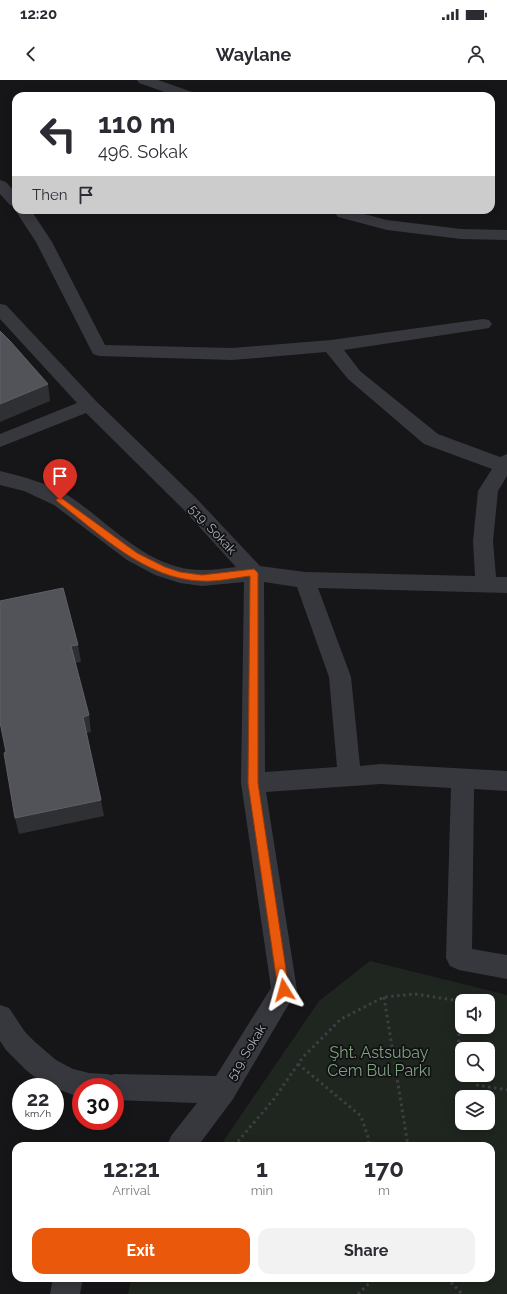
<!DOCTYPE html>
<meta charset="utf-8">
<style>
:root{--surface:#fff;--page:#f2f2f3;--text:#2b2b33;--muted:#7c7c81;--accent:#ea580c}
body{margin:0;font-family:Raleway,sans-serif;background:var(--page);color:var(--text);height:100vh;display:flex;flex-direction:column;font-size:15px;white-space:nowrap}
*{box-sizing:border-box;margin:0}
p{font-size:13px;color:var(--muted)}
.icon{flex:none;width:22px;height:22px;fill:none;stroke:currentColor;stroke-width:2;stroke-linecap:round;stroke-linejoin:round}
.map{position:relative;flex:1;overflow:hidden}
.panel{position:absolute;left:12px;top:1062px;width:483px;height:140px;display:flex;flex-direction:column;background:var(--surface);border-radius:12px;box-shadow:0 2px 10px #0003}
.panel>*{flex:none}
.top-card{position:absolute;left:12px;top:12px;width:483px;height:122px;border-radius:12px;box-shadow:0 2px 10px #0003;background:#fff;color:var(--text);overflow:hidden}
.fabs{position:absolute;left:455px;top:914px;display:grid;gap:8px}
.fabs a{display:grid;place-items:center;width:40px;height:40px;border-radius:8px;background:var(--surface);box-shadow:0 2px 10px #0003;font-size:20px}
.speed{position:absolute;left:12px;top:998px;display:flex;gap:8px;font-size:20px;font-weight:700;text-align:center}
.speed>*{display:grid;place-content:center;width:52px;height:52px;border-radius:50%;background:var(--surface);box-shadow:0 2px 10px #0003;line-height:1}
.speed small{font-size:10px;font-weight:400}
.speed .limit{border:6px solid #d22;background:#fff;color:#111}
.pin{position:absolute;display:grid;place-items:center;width:34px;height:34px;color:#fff;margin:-41px -17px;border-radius:50% 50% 50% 0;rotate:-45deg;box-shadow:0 0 4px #0007}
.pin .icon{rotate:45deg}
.me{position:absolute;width:44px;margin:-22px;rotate:352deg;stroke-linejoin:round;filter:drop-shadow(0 0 3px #0008)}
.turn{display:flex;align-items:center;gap:14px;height:84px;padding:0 20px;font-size:18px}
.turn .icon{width:52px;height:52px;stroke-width:2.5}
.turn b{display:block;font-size:28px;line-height:34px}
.then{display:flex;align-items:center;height:38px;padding:0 20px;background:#0003;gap:8px;font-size:15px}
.eta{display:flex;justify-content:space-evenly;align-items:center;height:68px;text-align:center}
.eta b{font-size:24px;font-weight:700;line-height:28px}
.primary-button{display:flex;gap:8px;margin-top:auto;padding:8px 20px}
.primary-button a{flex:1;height:46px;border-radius:12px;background:var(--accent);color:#fff;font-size:16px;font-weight:700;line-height:46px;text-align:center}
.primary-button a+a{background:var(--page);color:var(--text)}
.status{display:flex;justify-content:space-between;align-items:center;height:28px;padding:0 20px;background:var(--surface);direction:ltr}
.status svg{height:11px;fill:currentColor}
header{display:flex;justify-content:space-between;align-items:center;height:52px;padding:0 20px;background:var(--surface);font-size:18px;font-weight:700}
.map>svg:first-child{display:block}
.green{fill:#1e261f;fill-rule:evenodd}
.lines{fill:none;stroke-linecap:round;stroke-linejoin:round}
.path{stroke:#3d3f44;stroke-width:3;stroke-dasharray:2.5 3.5;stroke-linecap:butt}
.minor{fill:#37383d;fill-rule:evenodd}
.shaded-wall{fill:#2f3033}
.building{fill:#525359;stroke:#5f6168}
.route{fill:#ea580c;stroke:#983908}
.labels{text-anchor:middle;stroke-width:3.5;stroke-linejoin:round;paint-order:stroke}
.street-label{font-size:13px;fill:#a8adb8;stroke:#111113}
.near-park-label{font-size:16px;fill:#7fa381;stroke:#111113}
</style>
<div class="status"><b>12:20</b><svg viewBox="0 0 49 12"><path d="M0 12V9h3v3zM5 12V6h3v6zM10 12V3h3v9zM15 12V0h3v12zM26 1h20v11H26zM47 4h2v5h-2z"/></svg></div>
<header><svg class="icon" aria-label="back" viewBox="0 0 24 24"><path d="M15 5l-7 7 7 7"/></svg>Waylane<svg class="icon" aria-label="person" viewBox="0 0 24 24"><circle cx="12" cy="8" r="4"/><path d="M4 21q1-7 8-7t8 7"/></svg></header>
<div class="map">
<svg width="507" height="1214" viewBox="0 0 507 1214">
<rect width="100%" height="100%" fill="#161618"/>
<!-- green -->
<path class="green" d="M 370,881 L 507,915 L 507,1214 L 128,1214 L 131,1198 L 491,1198 L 491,1066 L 220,1066 L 319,921 ZM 462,921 L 488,921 L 488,947 L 462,947 ZM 462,969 L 488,969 L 488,995 L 462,995 ZM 462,1017 L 488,1017 L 488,1043 L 462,1043 Z"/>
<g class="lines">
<!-- path -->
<g class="path">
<path d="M 384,917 L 408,1066"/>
<path d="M 298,984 L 361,1036 L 369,1060 L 368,1066"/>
<path d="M 469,995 L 477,1005 L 507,1010"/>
<path d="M 236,1064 L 240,1066"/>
<path d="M 234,1066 L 274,1019 L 303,977 L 341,939 L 384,917 L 415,914 L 460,921 L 458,983 L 462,987"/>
<path d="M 447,1198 L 462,1214"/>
<path d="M 358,1214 L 375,1198"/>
</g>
<!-- minor -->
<g class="minor">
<path d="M 137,0 L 158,0 L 195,13 L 197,16 L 176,16 L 139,3 Z"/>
<path d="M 0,100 L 6,102 L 16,113 L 16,127 L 10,125 L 0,114 Z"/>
<path d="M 16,129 L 16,130 L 31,130 L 52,162 L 105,265 L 232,268 L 331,260 L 483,239 L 489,240 L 492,244 L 489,248 L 483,249 L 344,270 L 360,291 L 438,354 L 500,377 L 507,374 L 507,396 L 498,411 L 493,461 L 496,497 L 507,497 L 507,513 L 318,508 L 351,597 L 360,686 L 381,684 L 507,691 L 507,711 L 474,709 L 472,869 L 507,875 L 507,899 L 459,890 L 450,886 L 446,878 L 451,708 L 381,704 L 266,712 L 297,910 L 233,1019 L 198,1066 L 167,1066 L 171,1056 L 197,1023 L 115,1020 L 115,1007 L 81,1007 L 81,1018 L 50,1006 L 37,999 L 26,990 L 6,970 L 0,961 L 0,925 L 9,928 L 25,952 L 35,962 L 56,980 L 73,989 L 89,993 L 107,994 L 111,995 L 115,994 L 216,996 L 271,908 L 241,703 L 244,502 L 202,506 L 180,503 L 155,495 L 127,480 L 54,425 L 24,411 L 0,405 L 0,391 C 23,397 49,403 69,416 C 110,443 149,491 203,490 C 214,490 225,488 236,487 L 183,429 L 86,333 L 0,367 L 0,354 L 77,323 L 0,239 L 0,224 L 6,225 L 96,321 L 197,419 L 260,486 L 305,492 L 475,496 L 473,461 L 478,411 L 492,389 L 424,364 L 348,299 L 326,272 L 232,280 L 99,276 L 93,274 L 36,162 L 15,130 ZM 264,502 L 297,507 L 329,597 L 337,687 L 265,692 Z"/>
<path d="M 333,130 L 349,130 L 387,140 L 461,149 L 507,150 L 507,160 L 461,159 L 387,150 L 338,137 Z"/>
<path d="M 53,1198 L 83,1198 L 80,1214 L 50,1214 Z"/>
</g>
</g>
<!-- shaded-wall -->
<g class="shaded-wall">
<path d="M 48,304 L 50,321 L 0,342 L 0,324 Z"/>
<path d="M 78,565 L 81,582 L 74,583 L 71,566 Z"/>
<path d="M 89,635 L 91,652 L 86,653 L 83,637 Z"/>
<path d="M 101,720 L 104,736 L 19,754 L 15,738 Z"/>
</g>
<!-- building -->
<g class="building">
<path d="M 0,251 L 10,261 L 48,304 L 0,324 Z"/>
<path d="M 63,508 L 78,565 L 71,566 L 89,635 L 83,637 L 101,720 L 15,738 L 4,673 L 6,672 L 0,642 L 0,521 Z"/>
</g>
<!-- route -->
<path class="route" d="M 60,417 L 137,473 L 165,487 L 180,492 L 202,495 L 254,489 L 258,493 L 258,703 L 289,910 L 287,914 L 284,916 L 280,914 L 278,910 L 248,703 L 250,496 C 234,498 217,502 201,501 C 145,499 100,454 58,422 L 56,420 Z"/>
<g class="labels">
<!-- street labels -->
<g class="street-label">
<text transform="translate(213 449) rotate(47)" y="5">519. Sokak</text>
<text transform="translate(246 972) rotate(-59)" y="5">519. Sokak</text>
</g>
<!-- near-park labels -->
<g class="near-park-label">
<text x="379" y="978">Şht. Astsubay<tspan x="379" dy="18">Cem Bul Parkı</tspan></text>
</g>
</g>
</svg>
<div class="fabs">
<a><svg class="icon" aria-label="sound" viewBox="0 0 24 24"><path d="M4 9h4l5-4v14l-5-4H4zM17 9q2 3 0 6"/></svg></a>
<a><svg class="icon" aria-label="search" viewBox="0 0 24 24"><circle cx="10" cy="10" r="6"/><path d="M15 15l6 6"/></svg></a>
<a><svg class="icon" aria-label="layers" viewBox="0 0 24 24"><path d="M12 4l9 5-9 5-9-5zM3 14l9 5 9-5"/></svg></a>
</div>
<div class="speed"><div>22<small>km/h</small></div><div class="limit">30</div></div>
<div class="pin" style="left:60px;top:420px;background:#d93025"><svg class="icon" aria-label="arrive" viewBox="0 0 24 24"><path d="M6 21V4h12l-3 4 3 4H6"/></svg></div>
<svg class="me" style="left:284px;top:910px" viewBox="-20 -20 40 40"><path d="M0-17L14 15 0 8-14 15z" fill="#ea580c" stroke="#fff" stroke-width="4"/></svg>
<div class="top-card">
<div class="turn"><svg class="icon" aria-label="left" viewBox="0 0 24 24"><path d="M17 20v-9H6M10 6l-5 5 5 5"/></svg><div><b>110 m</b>496. Sokak</div></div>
<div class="then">Then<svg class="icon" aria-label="arrive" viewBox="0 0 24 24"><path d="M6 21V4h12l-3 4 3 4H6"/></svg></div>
</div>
<section class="panel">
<div class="eta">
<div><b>12:21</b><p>Arrival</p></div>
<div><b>1</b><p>min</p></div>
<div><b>170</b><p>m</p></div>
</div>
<div class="primary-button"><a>Exit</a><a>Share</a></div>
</section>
</div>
